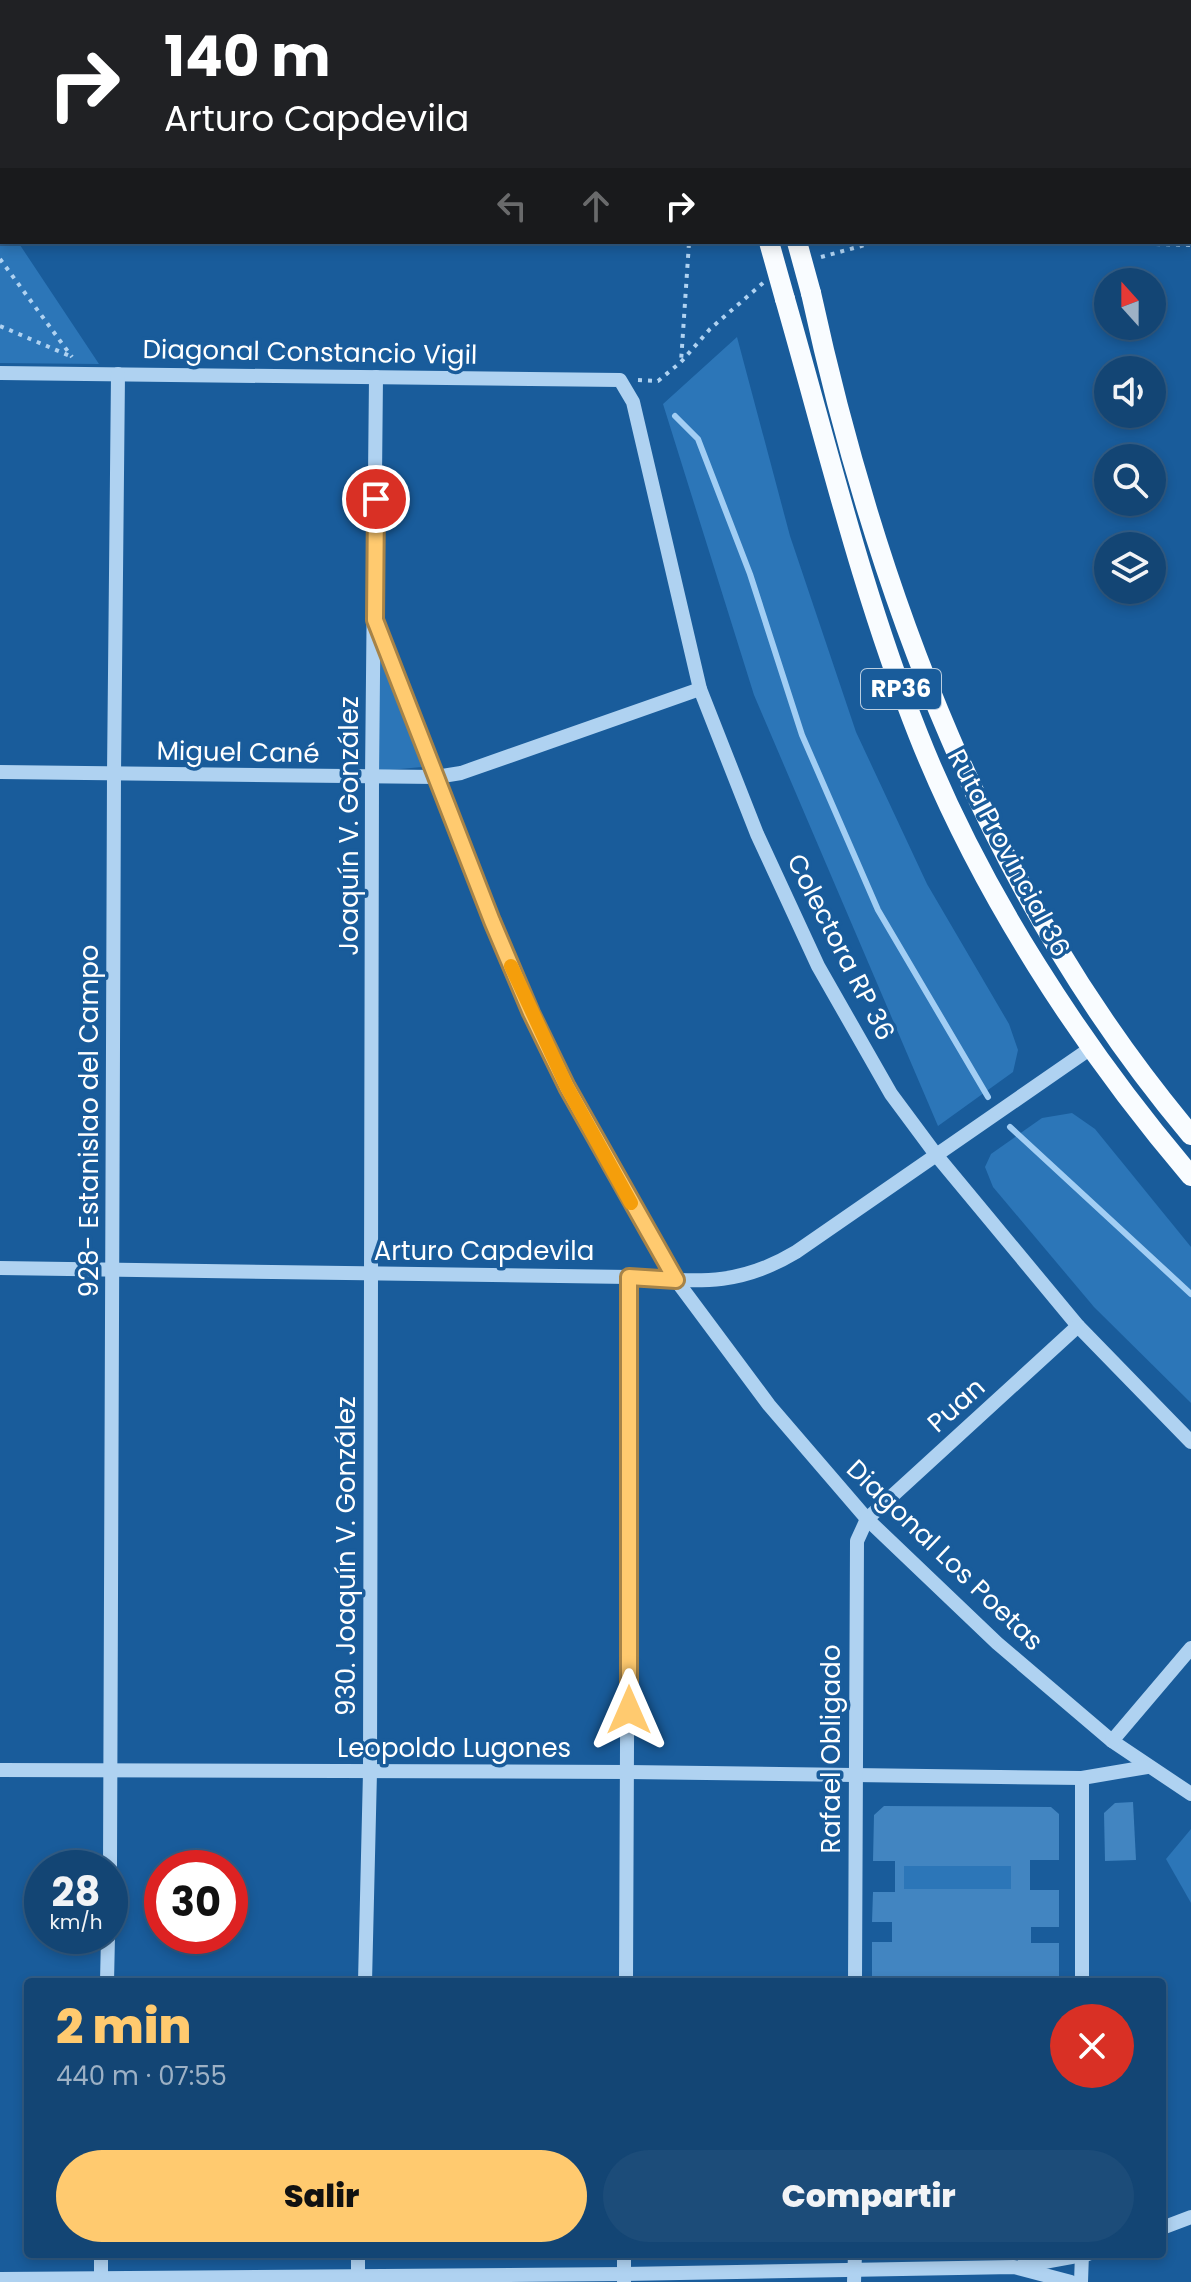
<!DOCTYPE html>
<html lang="es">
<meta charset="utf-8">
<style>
:root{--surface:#134574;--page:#1c4c79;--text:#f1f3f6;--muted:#9db1c5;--line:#325d86;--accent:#ffca6f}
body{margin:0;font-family:Poppins,sans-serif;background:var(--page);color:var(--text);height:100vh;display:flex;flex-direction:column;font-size:30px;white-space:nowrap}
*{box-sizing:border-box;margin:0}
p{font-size:26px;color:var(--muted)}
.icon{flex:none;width:44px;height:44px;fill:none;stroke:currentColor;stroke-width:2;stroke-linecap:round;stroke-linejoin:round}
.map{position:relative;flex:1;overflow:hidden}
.side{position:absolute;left:24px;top:1978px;width:1142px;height:280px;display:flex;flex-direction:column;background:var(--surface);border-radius:8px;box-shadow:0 4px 12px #0003,0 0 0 2px var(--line)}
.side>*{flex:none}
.guide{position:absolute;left:0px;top:0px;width:1192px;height:244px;box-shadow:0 4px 12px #0003,0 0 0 2px var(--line);background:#202124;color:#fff;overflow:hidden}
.needle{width:52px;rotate:339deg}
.tools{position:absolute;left:1094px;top:268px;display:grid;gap:16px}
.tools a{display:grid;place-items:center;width:72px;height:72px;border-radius:50%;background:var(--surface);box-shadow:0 4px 12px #0003,0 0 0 2px var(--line);font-size:40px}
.speed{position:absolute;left:24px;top:1850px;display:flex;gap:16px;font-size:40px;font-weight:700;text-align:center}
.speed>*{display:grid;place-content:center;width:104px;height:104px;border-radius:50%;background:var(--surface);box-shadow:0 4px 12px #0003,0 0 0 2px var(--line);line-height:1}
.speed small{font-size:20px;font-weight:400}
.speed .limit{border:12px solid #d22;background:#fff;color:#111}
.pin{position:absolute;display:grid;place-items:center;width:68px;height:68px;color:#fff;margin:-34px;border:4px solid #fff;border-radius:50%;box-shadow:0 2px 8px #0007}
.me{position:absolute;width:88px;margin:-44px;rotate:0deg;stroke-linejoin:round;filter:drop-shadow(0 0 6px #0008)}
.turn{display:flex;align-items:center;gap:28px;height:168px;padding:0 32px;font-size:36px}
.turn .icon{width:104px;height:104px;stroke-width:2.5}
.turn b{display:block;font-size:56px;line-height:68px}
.lanes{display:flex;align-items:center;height:76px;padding:0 32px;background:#0003;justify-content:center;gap:40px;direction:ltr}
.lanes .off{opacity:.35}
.round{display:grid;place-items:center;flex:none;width:84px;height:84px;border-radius:42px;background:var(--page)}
.overview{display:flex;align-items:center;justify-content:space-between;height:136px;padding:0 32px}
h1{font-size:48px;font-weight:800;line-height:60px;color:var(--accent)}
.cta{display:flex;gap:16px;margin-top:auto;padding:16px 32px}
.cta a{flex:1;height:92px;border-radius:48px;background:var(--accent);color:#111;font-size:32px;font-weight:800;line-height:92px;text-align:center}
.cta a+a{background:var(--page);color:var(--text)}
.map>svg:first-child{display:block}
.green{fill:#2c76b8}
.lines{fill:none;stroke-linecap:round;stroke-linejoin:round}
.stream{stroke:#a2cef4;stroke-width:6}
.building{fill:#4285c1;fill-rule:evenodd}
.path{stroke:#afd2f1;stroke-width:4;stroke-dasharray:4 6;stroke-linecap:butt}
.minor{stroke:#afd2f1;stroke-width:14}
.major{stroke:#f9fcff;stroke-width:20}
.rail{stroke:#fff;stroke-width:6;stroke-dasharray:14 6;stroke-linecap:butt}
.major-bridge{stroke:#f9fcff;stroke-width:20}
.route-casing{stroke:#a68348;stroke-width:20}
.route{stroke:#ffca6f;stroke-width:14}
.slow{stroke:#f59e0b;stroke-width:14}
.labels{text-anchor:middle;stroke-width:7;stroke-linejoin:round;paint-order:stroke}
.shield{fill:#195c9b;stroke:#bacee1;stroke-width:2}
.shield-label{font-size:24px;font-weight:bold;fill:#fff}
.street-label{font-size:26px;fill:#fff;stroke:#195c9b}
</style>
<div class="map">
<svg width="1191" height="2282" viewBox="0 0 1191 2282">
<rect width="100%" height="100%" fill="#195c9b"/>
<!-- green -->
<g class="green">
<path d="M 0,232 L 2,242 L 18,242 L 99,364 L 0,363 Z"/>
<path d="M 737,337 L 790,536 L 856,732 L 927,884 L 1009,1024 L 1018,1050 L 1013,1072 L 938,1126 L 754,695 L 663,404 Z"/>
<path d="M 379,641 L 422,767 L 378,771 Z"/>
<path d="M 1072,1113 L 1095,1129 L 1191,1247 L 1191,1403 L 1094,1307 L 993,1187 L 985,1167 L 991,1154 L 1042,1118 Z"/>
<path d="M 1191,1829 L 1191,1903 L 1166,1859 Z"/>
<rect x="904" y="1866" width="107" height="23"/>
</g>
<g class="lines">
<!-- stream -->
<g class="stream">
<path d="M 675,416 L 698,439 L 750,574 L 802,735 L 878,910 L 988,1097"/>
<path d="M 1010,1127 L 1191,1294"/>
</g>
</g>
<!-- building -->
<g class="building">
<path d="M 1133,1802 L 1136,1860 L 1105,1861 L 1104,1813 L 1115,1803 Z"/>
<path d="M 884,1806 L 1051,1807 L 1059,1814 L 1059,1860 L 1030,1860 L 1030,1890 L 1059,1890 L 1059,1927 L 1031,1927 L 1031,1943 L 1059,1943 L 1059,1982 L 872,1982 L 872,1942 L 892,1942 L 892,1922 L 872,1922 L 873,1892 L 895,1892 L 895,1861 L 873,1861 L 874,1815 ZM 904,1866 L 1011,1866 L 1011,1889 L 904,1889 Z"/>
</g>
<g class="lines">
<!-- path -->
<g class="path">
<path d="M 0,119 L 2,117"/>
<path d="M 370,242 L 689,243 L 681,362"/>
<path d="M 1076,242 L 1191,245"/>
<path d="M 821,257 L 876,242"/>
<path d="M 0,259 L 72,357"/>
<path d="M 0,326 L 70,356"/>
<path d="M 638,380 L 658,381 L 681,362 L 710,329 L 763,283"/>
</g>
<!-- minor -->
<g class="minor">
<path d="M 594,0 L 595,2"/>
<path d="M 821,0 L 821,2"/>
<path d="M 11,2 L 11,0"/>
<path d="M 234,2 L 234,0"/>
<path d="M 554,2 L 554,0"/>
<path d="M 0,33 L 2,33"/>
<path d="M 0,373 L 620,380 L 633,402 L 700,689 L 757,834 L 818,966 L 891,1094 L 937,1156 L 1078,1326 L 1191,1442"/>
<path d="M 378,627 L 492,921 L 531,1013 L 567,1087 L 676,1280 L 769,1405 L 867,1519 L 997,1643 L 1112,1741 L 1191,1794"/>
<path d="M 0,772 L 436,777 L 461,773 L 700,689"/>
<path d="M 0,1268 L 629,1277 C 696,1281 736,1288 796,1252 L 1091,1048"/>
<path d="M 1112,1741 L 1191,1648"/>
<path d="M 0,1770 L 628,1772 L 1082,1778 L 1147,1767"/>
<path d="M 110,1868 L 114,774 L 118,374"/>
<path d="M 107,1982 L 108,1936"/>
<path d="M 365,1982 L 370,1772 L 372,777 L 376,377"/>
<path d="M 626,1982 L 629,1277"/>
<path d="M 855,1982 L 857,1541 L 867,1519 L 1078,1326"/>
<path d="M 1082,1982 L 1082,1778"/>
<path d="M 1162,2228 L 1191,2217"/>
<path d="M 1022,2266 L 1088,2254"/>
<path d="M 0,2279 L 624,2274 L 1014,2267 L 1071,2282"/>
<path d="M 101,2282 L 101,2254"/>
<path d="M 358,2282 L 358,2254"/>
<path d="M 624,2282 L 624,2254"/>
<path d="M 854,2282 L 855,2254"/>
<path d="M 1081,2282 L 1082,2254"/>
</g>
<!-- major -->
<g class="major">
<path d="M 704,0 L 704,2"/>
<path d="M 733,0 L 734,2"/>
<path d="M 811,293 C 877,596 989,895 1191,1135"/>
<path d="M 785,299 C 827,445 862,593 918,734 C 980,891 1082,1048 1191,1176"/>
</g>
<!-- rail -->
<g class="rail">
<path d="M 1190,153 L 1191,152"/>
<path d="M 1190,166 L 1191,165"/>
<path d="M 1190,207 L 1191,207"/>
<path d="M 0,208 L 2,208"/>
<path d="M 1190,222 L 1191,222"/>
</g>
<!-- major-bridge -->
<g class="major-bridge">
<path d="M 769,242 L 785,299"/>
<path d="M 797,242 L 811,293"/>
</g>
</g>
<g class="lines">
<defs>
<path id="route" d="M 376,499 L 375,620 L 426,751 L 492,921 L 531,1013 L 567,1087 L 676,1280 L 629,1277 L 629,1710"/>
</defs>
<!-- route casing -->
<use href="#route" class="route-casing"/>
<!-- route -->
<use href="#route" class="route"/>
<!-- slow -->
<path class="slow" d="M 511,966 L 567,1087 L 631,1203"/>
</g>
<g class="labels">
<!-- shield labels -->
<rect class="shield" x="861" y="669" width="80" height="40" rx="6"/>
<g class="shield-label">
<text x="901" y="697">RP36</text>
</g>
<!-- street labels -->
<g class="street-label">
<text transform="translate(310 352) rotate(1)" y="9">Diagonal Constancio Vigil</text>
<text transform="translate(238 752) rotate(1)" y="9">Miguel Cané</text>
<text transform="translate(349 826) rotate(-90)" y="9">Joaquín V. González</text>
<text transform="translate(1009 853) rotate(62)" y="9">Ruta Provincial 36</text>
<text transform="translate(841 947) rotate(63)" y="9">Colectora RP 36</text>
<text transform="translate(89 1121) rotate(-90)" y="9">928- Estanislao del Campo</text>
<text x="484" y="1260">Arturo Capdevila</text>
<text transform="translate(956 1405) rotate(-42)" y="9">Puan</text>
<text transform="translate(945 1555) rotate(44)" y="9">Diagonal Los Poetas</text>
<text transform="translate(346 1556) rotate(-90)" y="9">930. Joaquín V. González</text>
<text x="454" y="1757">Leopoldo Lugones</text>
<text transform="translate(831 1749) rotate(-90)" y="9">Rafael Obligado</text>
</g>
</g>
</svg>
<div class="tools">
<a><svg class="needle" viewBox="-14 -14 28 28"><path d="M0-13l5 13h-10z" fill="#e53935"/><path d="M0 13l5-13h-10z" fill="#9db1c5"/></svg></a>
<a><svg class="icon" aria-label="sound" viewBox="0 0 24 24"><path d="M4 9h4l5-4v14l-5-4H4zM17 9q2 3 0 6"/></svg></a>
<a><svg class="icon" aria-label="search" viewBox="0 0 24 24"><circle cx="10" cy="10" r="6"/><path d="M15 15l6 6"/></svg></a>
<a><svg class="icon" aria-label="layers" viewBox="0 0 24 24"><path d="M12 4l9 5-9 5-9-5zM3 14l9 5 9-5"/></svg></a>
</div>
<div class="speed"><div>28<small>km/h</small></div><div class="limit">30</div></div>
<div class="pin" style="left:376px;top:499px;background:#d93025"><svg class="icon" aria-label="arrive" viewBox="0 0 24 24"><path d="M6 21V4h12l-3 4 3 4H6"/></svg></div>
<svg class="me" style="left:629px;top:1710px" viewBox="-20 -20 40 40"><path d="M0-17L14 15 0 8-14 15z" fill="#ffca6f" stroke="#fff" stroke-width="4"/></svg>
<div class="guide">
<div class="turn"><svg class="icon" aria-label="right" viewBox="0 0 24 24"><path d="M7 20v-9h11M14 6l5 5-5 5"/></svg><div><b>140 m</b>Arturo Capdevila</div></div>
<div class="lanes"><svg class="icon off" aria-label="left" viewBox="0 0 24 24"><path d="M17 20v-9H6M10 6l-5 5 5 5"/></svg><svg class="icon off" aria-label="ahead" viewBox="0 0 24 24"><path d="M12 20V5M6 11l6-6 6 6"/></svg><svg class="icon" aria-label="right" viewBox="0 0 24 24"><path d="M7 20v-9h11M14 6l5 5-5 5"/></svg></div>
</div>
<section class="side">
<div class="overview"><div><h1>2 min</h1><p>440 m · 07:55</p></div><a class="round" style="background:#d93025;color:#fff"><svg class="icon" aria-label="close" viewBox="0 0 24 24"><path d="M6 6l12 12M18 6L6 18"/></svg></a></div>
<div class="cta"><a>Salir</a><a>Compartir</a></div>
</section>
</div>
